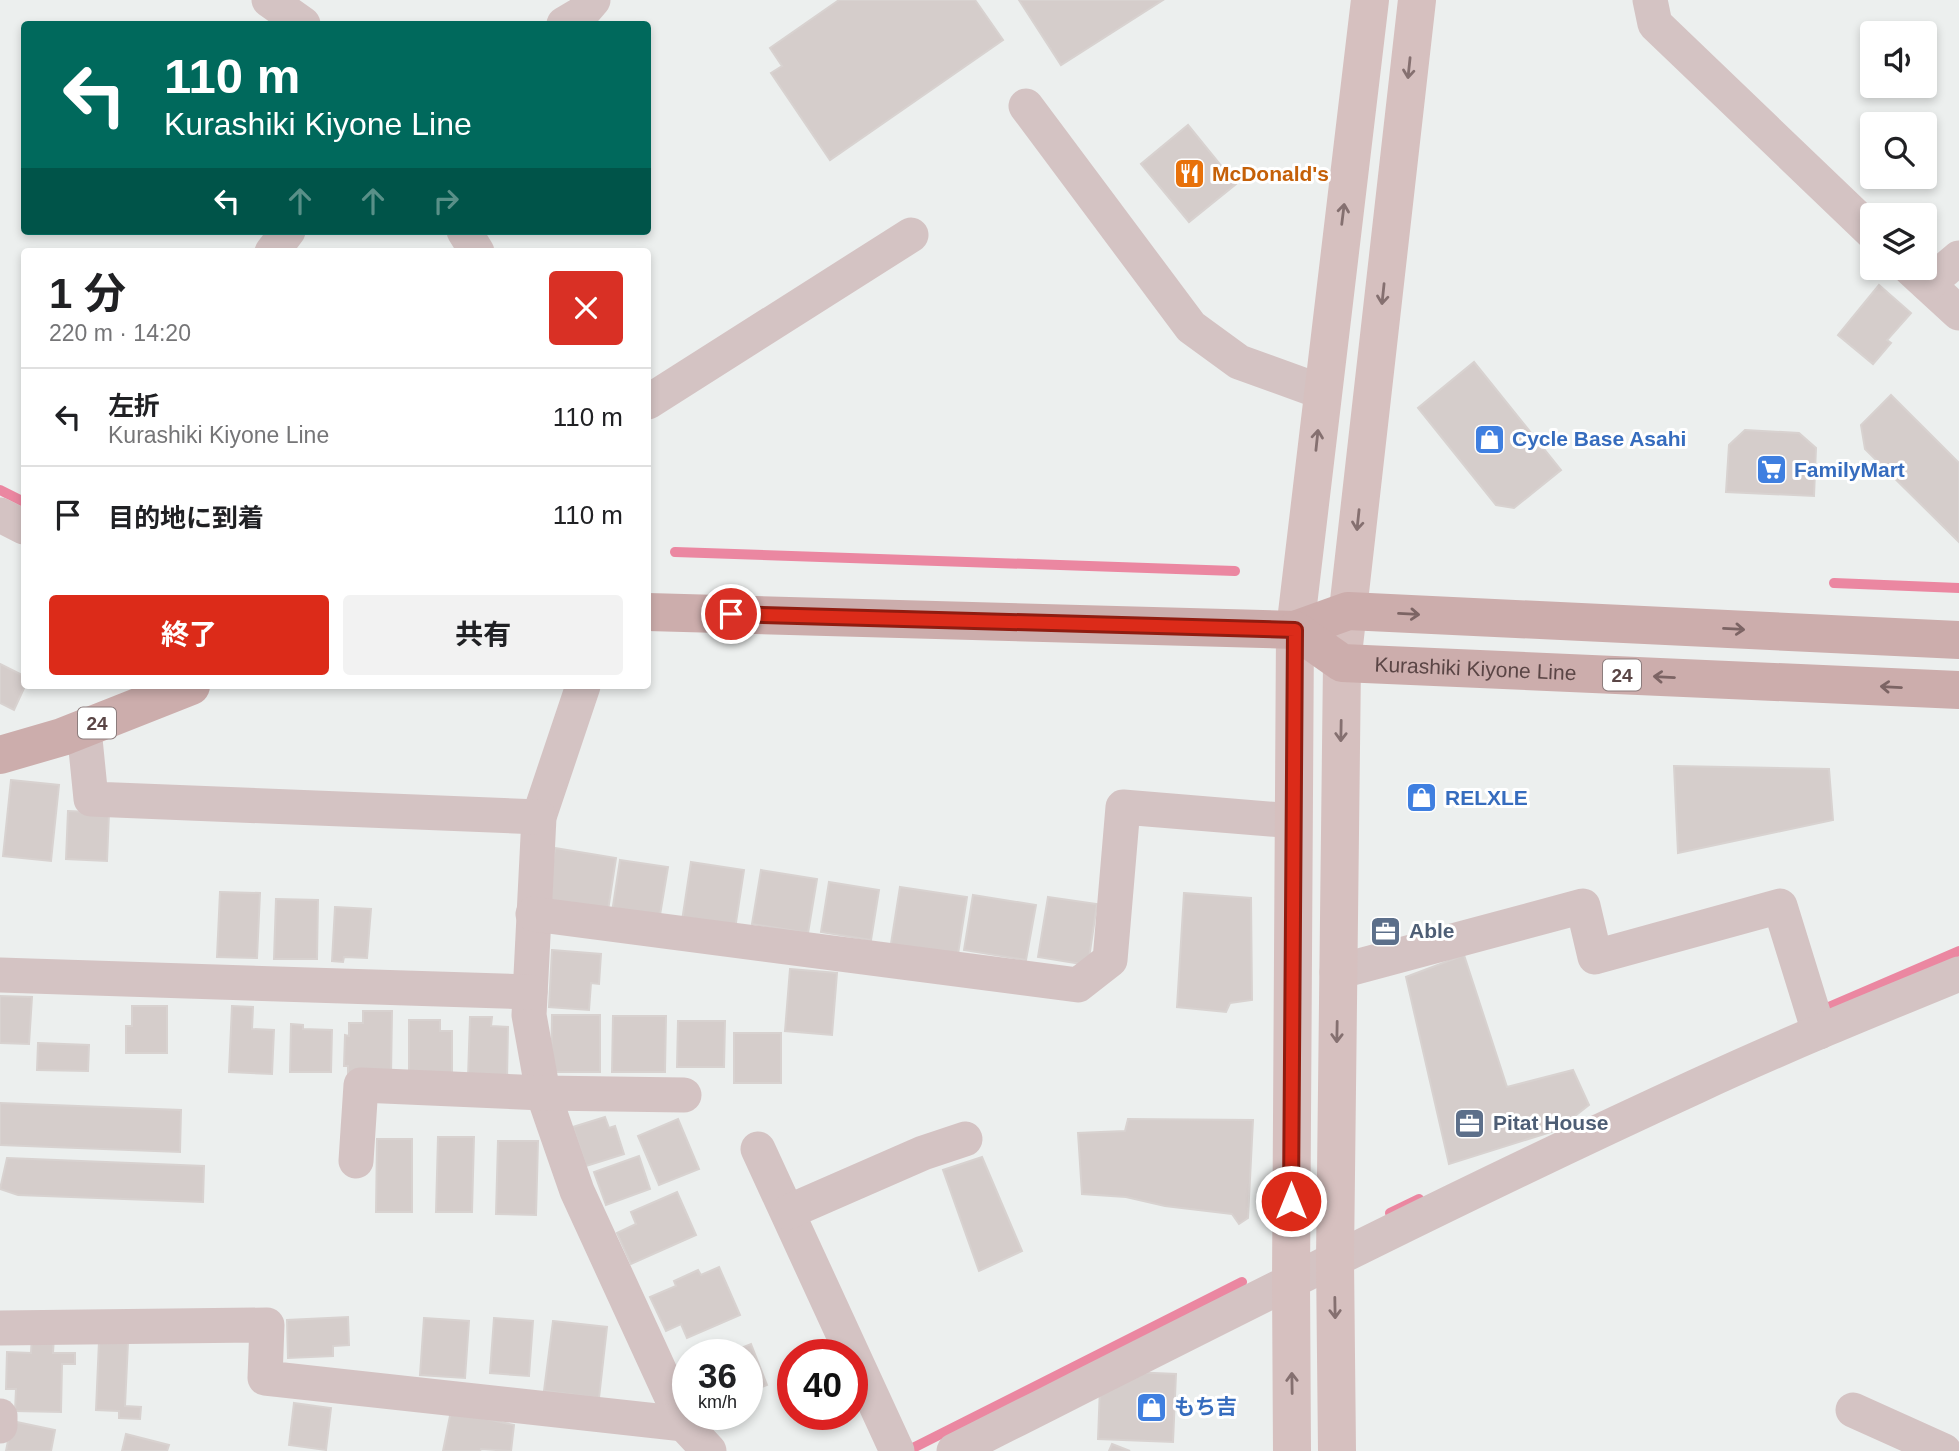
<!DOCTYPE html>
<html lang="ja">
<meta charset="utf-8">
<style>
:root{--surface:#fff;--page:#f2f2f2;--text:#202124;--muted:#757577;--line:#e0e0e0;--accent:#dc2b19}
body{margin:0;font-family:Arial,"Noto Sans JP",sans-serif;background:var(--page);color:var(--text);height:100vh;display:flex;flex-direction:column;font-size:26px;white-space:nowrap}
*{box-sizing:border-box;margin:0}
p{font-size:23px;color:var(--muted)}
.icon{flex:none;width:38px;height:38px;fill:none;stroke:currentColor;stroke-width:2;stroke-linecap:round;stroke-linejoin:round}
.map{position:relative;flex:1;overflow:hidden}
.details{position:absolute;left:21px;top:248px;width:630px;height:441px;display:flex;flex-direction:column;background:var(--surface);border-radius:7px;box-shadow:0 4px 10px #0003}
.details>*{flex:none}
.top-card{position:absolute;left:21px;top:21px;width:630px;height:214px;border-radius:7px;box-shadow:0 4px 10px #0003;background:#00695c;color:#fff;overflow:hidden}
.buttons{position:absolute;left:1860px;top:21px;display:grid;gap:14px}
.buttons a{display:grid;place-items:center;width:77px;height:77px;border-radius:7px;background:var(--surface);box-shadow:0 4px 10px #0003;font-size:35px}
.speed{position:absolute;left:672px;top:1339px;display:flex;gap:14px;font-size:35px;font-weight:700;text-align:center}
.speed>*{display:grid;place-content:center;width:91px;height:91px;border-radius:50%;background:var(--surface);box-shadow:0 4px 10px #0003;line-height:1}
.speed small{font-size:18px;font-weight:400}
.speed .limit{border:10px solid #d22;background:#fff;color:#111}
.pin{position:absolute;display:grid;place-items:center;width:60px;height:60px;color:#fff;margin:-30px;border:4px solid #fff;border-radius:50%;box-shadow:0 2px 7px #0007}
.me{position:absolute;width:77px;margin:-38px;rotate:0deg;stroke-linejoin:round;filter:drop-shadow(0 0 5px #0008)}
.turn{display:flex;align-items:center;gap:24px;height:147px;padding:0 28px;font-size:32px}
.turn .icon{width:91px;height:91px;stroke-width:2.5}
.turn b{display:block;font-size:49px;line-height:60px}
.lanes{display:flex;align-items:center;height:66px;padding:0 28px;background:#0003;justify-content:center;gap:35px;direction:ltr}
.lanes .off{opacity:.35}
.round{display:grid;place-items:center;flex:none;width:74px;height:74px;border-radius:7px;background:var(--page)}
.headline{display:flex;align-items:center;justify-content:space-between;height:119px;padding:0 28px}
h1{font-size:42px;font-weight:700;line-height:52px}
.button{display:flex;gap:14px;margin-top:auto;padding:14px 28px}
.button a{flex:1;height:80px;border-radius:7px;background:var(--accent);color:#fff;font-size:28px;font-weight:700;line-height:80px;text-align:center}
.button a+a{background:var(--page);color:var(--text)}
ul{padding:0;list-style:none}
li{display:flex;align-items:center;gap:21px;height:98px;padding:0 28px;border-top:2px solid var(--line)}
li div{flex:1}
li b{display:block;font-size:26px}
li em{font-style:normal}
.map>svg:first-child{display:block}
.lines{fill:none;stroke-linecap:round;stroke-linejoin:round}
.stream{stroke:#eb87a1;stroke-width:10}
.building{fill:#d5cdcb;stroke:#d8d2d0;stroke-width:2}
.street{stroke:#d4c3c3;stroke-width:35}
.secondary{stroke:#d6c0bf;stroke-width:38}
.primary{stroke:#ccadac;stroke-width:38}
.oneway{stroke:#857070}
.oneway2{stroke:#7c6464}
.route-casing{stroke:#8f1c10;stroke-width:18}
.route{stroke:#dc2b19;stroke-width:12}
.labels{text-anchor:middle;stroke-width:6;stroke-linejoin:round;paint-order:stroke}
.shield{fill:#fff;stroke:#8c7d7d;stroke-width:2}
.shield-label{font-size:19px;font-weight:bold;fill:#5a4545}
.food-label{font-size:21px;font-weight:bold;fill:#c56008;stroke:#fff;text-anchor:start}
.shop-label{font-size:21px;font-weight:bold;fill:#366cbe;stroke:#fff;text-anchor:start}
.street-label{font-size:21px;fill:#5a4545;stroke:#fff}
.service-label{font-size:21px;font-weight:bold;fill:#4e5e75;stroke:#fff;text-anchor:start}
</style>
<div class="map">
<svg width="1959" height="1451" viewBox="0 0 1959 1451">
<rect width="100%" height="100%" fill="#ecefee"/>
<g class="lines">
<!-- stream -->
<g class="stream">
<path d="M 0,490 L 24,502"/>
<path d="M 675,552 L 1235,571"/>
<path d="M 1834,583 L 1959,588"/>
<path d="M 1824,1009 L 1959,951"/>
<path d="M 1390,1213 L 1419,1199"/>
<path d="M 911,1449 L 1242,1282"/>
</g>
</g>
<!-- building -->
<g class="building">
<path d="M 839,0 L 975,0 L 1003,40 L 830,160 L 771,73 L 782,66 L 770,48 Z"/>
<path d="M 1019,0 L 1163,0 L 1061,65 Z"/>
<path d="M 1188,125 L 1236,184 L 1189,222 L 1141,164 Z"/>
<path d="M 1879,285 L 1911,313 L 1887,340 L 1891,343 L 1873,364 L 1838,335 Z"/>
<path d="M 1474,362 L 1561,470 L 1514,508 L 1496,505 L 1418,408 Z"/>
<path d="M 1891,395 L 1959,463 L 1959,542 L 1865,449 L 1861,425 Z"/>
<path d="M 1745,430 L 1799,433 L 1816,448 L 1814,496 L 1726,492 L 1729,445 Z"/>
<path d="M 0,664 L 24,676 L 25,686 L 14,710 L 0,703 Z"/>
<path d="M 1674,766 L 1829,769 L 1833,820 L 1678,853 Z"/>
<path d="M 11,780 L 59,785 L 51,861 L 3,856 Z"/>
<path d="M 68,811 L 109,813 L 107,861 L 66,859 Z"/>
<path d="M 555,848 L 616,858 L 607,917 L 546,907 Z"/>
<path d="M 620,860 L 668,867 L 658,927 L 611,919 Z"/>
<path d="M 691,862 L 744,870 L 735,929 L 682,921 Z"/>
<path d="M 761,870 L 817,879 L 808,933 L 752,924 Z"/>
<path d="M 829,882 L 879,890 L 871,940 L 821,932 Z"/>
<path d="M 900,887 L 967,897 L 957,960 L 890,950 Z"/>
<path d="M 220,892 L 260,893 L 257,958 L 217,957 Z"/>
<path d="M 1184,893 L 1251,898 L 1252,1000 L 1230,1003 L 1226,1012 L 1177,1007 Z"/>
<path d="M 973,895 L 1036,905 L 1026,960 L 964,950 Z"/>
<path d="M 1048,897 L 1097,904 L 1088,965 L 1038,957 Z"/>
<path d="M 276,899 L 318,900 L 317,959 L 274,959 Z"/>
<path d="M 335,907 L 371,909 L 367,958 L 344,957 L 343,962 L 332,961 Z"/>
<path d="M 552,950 L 601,954 L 599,984 L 591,983 L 589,1010 L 549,1007 Z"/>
<path d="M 1464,955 L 1507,1087 L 1573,1070 L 1589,1105 L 1557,1130 L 1449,1164 L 1406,977 Z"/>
<path d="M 790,969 L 837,973 L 832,1035 L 785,1031 Z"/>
<path d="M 0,996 L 32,997 L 29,1044 L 0,1043 Z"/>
<path d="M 132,1006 L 167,1006 L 167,1053 L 126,1053 L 126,1026 L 132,1026 Z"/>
<path d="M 232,1006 L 253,1007 L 252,1029 L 274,1030 L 272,1074 L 229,1072 Z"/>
<path d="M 363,1011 L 392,1011 L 391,1076 L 348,1075 L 348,1066 L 344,1066 L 345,1035 L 349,1036 L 349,1023 L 363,1023 Z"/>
<path d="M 552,1015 L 600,1015 L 600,1072 L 551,1072 Z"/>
<path d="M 613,1016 L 666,1016 L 665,1072 L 612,1072 Z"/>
<path d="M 470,1017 L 492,1017 L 491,1026 L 508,1027 L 507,1079 L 468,1078 Z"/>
<path d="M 409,1020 L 440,1020 L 440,1031 L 452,1031 L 452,1076 L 409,1076 Z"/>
<path d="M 678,1021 L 725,1021 L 724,1067 L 677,1067 Z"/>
<path d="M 291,1024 L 303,1025 L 303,1029 L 332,1030 L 331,1072 L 290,1072 Z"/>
<rect x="734" y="1033" width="47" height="50"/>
<path d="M 38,1043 L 89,1045 L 88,1071 L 37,1070 Z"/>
<path d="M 0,1103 L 181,1110 L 180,1152 L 0,1145 Z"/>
<path d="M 605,1117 L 609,1128 L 615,1126 L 624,1154 L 586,1166 L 573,1127 Z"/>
<path d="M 678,1119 L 699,1169 L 659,1185 L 638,1136 Z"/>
<path d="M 1128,1119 L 1253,1120 L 1248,1218 L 1239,1224 L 1232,1214 L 1165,1206 L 1126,1197 L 1082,1194 L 1078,1133 L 1125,1131 Z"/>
<path d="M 438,1137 L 474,1137 L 472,1212 L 436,1212 Z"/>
<path d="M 377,1139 L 412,1139 L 412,1212 L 376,1212 Z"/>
<path d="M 498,1141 L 538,1141 L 536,1215 L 496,1214 Z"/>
<path d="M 639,1156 L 650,1189 L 606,1205 L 594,1172 Z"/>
<path d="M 982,1157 L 1022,1251 L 979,1271 L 943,1170 Z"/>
<path d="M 7,1158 L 204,1166 L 203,1202 L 18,1195 L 0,1189 Z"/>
<path d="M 677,1192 L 696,1235 L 631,1264 L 617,1233 L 636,1224 L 631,1212 Z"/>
<path d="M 719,1267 L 740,1315 L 687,1338 L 681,1324 L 666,1331 L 650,1297 L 676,1286 L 674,1281 L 698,1270 L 701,1275 Z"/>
<path d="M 348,1317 L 349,1345 L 333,1346 L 333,1356 L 288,1358 L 287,1320 Z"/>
<path d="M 424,1318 L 469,1321 L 465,1378 L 420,1375 Z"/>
<path d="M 494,1318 L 533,1321 L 529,1376 L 490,1373 Z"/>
<path d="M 553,1321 L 607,1327 L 599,1398 L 544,1391 Z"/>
<path d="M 32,1335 L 54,1336 L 53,1353 L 75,1353 L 75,1364 L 62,1364 L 61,1412 L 15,1411 L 16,1389 L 6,1389 L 7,1352 L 31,1353 Z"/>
<path d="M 99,1341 L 128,1342 L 125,1406 L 141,1407 L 140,1419 L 119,1418 L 119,1411 L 96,1410 Z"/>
<path d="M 751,1344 L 767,1385 L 747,1393 L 747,1354 L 726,1354 Z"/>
<path d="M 1131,1372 L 1176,1374 L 1173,1442 L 1098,1439 L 1100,1387 Z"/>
<path d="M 294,1403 L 331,1408 L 326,1450 L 289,1445 Z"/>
<path d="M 451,1411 L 514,1425 L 511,1451 L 481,1449 L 480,1451 L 443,1451 Z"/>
<path d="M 12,1421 L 55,1430 L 51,1451 L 6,1451 Z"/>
<path d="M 126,1434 L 169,1445 L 167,1451 L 122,1451 Z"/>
<path d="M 1112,1444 L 1130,1451 L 1109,1451 Z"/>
</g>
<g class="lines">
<!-- street -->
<g class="street">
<path d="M 269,0 L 303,24"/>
<path d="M 1650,0 L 1655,24 L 1872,232"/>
<path d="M 564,24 L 581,14 L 593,0"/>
<path d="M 1026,106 L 1191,327 L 1239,362 L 1322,392"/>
<path d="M 464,231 L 477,252"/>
<path d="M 272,252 L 288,231"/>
<path d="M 1910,268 L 1959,313"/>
<path d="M 1928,284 L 1959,258"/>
<path d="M 648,402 L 911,235"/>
<path d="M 0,515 L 24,527"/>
<path d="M 583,686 L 539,817 L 529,1015 L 543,1093 L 577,1191 L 684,1424 L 709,1451"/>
<path d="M 84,729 L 91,799 L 539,817"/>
<path d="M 533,914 L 1078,985 L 1110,960 L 1123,807 L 1294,821"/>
<path d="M 1337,972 L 1583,906 L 1595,957 L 1780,906 L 1819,1032"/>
<path d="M 0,975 L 530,992"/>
<path d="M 758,1149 L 897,1451"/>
<path d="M 356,1161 L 361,1085 L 543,1093 L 684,1095"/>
<path d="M 788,1212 L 923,1153 L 965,1139"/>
<path d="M 0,1328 L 267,1325 L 265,1378 L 684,1424"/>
<path d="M 1853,1410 L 1944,1451"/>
<path d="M 0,1416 L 0,1426"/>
<path d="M 954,1451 C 1200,1327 1446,1201 1697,1086 C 1783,1046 1871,1010 1959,974"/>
</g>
<!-- secondary -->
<g class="secondary">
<path d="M 1292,1451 L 1291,1282 L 1295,630 L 1370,0"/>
<path d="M 1337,1451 L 1335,1259 L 1342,663 L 1417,0"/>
</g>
<!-- primary -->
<g class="primary">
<path d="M 648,612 L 1295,630 L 1348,611 L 1959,640"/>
<path id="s1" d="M 1295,630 L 1342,663 L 1959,690"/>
<path d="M 0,755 L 62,737 L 191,686"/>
</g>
</g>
<!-- one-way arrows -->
<defs><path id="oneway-shaft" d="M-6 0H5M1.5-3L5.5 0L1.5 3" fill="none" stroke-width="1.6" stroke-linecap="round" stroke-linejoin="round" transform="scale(1.75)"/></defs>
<g class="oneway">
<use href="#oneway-shaft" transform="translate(1409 68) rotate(96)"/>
<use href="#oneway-shaft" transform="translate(1343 214) rotate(-83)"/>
<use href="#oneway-shaft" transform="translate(1383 294) rotate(96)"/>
<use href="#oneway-shaft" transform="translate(1317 440) rotate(-84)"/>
<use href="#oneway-shaft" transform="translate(1358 520) rotate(96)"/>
<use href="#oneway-shaft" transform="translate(1341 731) rotate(91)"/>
<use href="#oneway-shaft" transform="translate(1337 1032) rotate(91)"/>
<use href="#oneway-shaft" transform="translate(1335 1308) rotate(89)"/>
<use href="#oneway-shaft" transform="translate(1292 1383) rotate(-91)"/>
</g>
<g class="oneway2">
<use href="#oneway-shaft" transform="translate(1409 614) rotate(3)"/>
<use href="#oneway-shaft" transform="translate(1734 629) rotate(3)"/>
<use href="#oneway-shaft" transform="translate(1664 677) rotate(-177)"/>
<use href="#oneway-shaft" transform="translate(1891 687) rotate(-177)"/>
</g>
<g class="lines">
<defs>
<path id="route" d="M 731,614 L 1295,630 L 1291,1201"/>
</defs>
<!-- route casing -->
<use href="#route" class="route-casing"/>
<!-- route -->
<use href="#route" class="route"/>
</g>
<!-- icons -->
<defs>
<symbol id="restaurant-square" viewBox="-11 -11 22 22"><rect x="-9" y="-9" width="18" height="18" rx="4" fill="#e8710a" stroke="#fff"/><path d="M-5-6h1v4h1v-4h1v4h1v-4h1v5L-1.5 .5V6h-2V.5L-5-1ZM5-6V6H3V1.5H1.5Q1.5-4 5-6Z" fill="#fff"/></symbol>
<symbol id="shop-square" viewBox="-11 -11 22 22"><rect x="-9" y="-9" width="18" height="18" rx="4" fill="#3f7fe0" stroke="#fff"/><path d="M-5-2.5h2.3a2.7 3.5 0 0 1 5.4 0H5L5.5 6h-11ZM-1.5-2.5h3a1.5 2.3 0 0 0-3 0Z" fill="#fff"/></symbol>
<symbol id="supermarket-square" viewBox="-11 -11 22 22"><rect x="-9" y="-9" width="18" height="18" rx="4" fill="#3f7fe0" stroke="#fff"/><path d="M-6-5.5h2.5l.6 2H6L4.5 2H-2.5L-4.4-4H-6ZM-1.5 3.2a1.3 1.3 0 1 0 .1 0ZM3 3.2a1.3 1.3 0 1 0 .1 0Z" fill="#fff"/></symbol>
<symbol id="office-square" viewBox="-11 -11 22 22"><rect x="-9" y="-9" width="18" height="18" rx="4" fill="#5c6f8a" stroke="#fff"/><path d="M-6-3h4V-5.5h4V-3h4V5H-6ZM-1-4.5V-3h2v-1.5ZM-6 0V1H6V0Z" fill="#fff"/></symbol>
</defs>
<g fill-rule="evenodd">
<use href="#restaurant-square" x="1172" y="156" width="35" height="35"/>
<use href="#shop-square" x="1472" y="422" width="35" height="35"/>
<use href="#supermarket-square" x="1754" y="452" width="35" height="35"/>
<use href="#shop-square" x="1404" y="780" width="35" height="35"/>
<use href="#office-square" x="1368" y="914" width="35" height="35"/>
<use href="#office-square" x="1452" y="1106" width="35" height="35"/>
<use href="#shop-square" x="1134" y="1390" width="35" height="35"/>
</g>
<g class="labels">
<!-- shield labels -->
<g class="shield">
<rect x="1603" y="659.5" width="38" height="31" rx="5"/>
<rect x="78" y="707.5" width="38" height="31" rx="5"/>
</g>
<g class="shield-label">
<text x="1622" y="682">24</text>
<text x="97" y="730">24</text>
</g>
<!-- food labels -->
<g class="food-label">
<text x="1212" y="181">McDonald's</text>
</g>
<!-- shop labels -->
<g class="shop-label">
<text x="1512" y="446">Cycle Base Asahi</text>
<text x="1794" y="477">FamilyMart</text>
<text x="1445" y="805">RELXLE</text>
<text x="1174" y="1414">もち吉</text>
</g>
<!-- street labels -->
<g class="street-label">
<text dy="7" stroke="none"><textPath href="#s1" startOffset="191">Kurashiki Kiyone Line</textPath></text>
</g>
<!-- service labels -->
<g class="service-label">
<text x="1409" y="938">Able</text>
<text x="1493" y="1130">Pitat House</text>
</g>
</g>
</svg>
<div class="buttons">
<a><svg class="icon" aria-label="sound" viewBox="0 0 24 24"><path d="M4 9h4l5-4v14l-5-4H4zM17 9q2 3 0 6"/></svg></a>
<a><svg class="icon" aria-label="search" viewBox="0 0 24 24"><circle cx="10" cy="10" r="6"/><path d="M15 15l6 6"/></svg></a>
<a><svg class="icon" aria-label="layers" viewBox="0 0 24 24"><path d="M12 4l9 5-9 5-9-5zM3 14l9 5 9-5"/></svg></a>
</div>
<div class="speed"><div>36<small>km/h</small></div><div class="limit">40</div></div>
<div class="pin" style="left:731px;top:614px;background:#d93025"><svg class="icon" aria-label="arrive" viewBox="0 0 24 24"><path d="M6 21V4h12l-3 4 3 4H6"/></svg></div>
<svg class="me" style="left:1291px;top:1201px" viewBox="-20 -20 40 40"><circle r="17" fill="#dc2b19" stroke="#fff" stroke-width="3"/><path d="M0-11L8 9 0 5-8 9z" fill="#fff"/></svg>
<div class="top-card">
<div class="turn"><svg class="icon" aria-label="left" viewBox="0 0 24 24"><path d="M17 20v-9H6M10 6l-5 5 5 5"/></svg><div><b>110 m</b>Kurashiki Kiyone Line</div></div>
<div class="lanes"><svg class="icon" aria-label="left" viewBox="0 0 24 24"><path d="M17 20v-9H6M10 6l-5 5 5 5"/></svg><svg class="icon off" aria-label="ahead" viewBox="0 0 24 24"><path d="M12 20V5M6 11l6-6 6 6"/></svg><svg class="icon off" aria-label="ahead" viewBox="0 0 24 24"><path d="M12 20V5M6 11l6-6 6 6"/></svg><svg class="icon off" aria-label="right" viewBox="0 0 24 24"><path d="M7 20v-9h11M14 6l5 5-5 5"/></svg></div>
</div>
<section class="details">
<div class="headline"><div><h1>1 分</h1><p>220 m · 14:20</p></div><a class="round" style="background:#d93025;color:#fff"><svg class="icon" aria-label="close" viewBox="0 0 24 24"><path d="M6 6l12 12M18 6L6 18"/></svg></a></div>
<ul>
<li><svg class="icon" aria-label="left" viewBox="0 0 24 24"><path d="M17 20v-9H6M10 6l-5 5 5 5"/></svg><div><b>左折</b><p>Kurashiki Kiyone Line</p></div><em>110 m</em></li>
<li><svg class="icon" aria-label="arrive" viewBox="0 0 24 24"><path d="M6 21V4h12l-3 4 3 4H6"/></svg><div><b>目的地に到着</b></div><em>110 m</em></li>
</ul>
<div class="button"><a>終了</a><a>共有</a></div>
</section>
</div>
